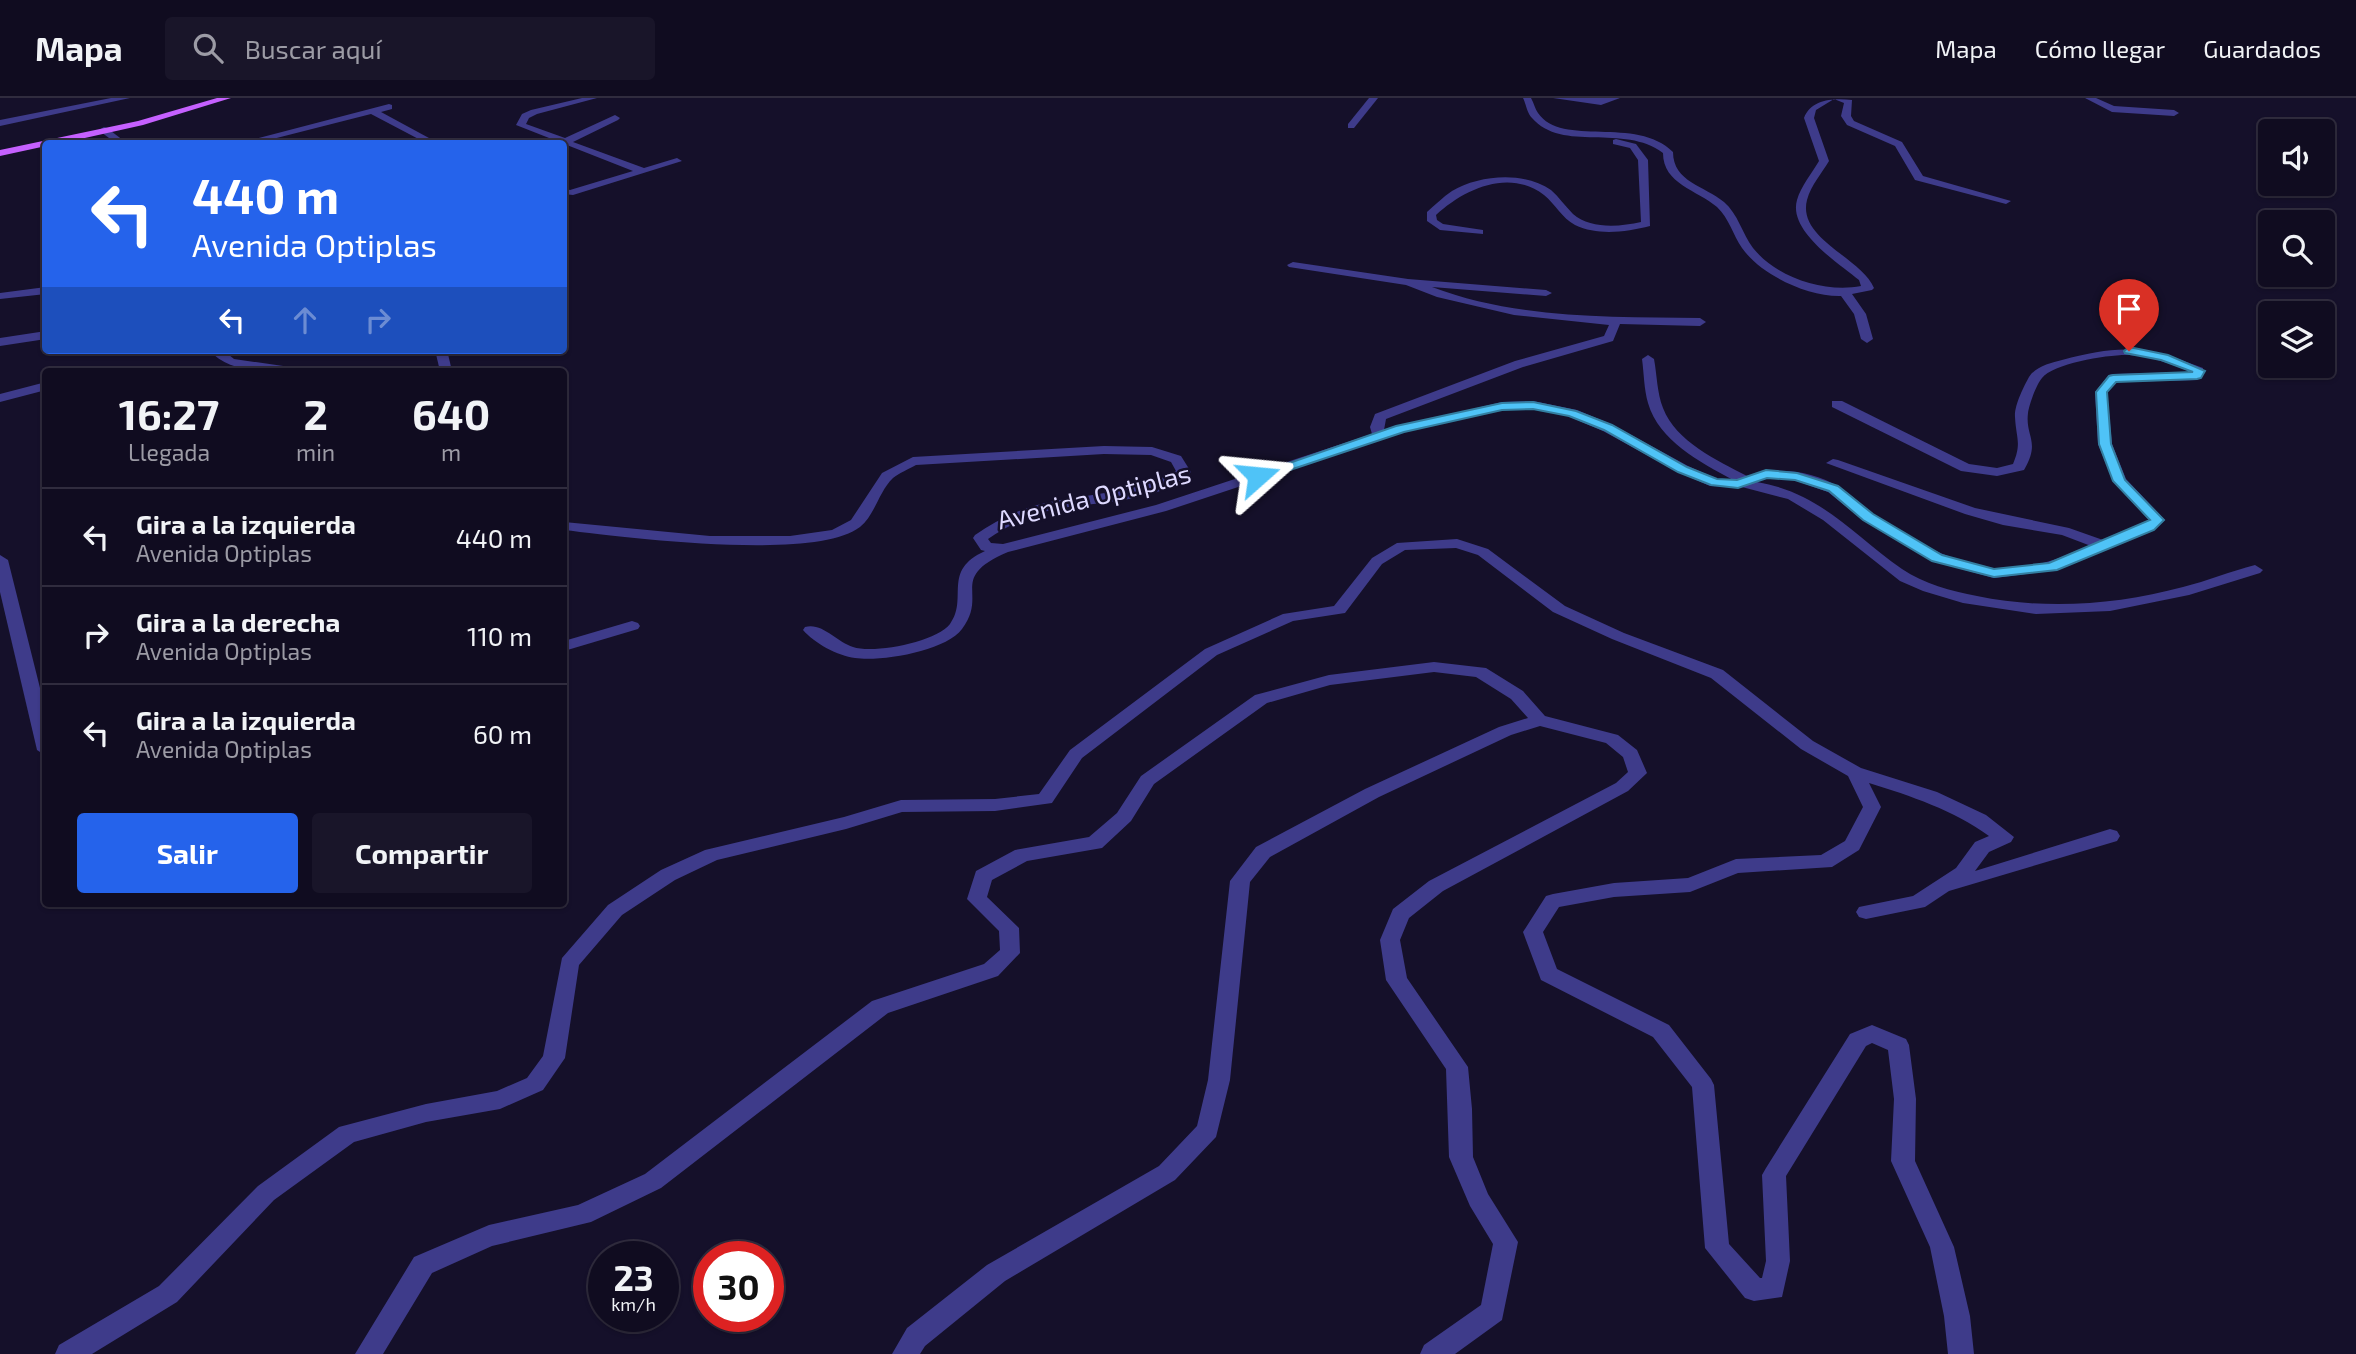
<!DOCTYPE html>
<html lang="es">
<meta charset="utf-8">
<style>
:root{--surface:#100c20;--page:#191529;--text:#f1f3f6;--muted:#9c9ba5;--line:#302c3e;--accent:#2563eb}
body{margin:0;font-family:"Exo 2",sans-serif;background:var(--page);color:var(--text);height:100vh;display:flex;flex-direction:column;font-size:26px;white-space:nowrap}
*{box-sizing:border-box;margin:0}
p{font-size:23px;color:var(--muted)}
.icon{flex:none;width:38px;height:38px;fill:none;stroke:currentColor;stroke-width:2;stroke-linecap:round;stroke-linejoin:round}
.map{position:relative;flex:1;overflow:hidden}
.details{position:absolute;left:42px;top:270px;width:525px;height:539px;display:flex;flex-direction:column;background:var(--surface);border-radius:7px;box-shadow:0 2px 5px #0004,0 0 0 2px var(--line)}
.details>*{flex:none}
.banner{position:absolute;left:42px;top:42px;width:525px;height:214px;border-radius:7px;box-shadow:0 2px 5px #0004,0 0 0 2px var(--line);background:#2563eb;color:#fff;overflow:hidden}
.buttons{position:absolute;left:2258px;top:21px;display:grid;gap:14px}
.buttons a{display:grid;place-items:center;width:77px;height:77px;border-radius:7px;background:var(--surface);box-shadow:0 2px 5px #0004,0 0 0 2px var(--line);font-size:35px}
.speed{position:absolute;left:588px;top:1143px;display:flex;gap:14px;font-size:35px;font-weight:700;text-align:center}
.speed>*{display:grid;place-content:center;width:91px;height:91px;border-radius:50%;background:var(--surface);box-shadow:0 2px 5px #0004,0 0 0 2px var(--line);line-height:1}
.speed small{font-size:18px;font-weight:400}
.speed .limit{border:10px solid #d22;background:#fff;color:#111}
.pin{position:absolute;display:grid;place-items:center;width:60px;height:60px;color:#fff;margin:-72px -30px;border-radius:50% 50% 50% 0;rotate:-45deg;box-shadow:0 0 7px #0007}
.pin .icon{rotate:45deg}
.me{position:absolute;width:77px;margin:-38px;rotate:72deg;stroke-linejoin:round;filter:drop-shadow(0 0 5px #0008)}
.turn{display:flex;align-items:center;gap:24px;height:147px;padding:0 35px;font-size:32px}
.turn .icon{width:91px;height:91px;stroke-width:2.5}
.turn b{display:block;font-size:49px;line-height:60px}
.lanes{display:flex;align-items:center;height:66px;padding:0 35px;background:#0003;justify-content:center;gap:35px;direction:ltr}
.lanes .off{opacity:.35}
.eta{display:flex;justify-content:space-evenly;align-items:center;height:119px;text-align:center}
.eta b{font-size:42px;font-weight:700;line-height:49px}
.primary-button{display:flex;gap:14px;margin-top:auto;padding:14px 35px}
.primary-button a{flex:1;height:80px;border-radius:7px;background:var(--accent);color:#fff;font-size:28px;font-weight:700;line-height:80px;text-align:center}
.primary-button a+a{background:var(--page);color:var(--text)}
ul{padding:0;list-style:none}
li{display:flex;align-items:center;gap:21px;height:98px;padding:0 35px;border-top:2px solid var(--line)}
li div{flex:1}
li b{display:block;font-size:26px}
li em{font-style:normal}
header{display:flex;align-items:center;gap:42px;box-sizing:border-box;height:98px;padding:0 35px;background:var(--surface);border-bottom:2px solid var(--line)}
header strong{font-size:33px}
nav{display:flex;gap:38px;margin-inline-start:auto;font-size:24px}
.search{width:490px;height:63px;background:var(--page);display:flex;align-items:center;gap:18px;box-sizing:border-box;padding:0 24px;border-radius:7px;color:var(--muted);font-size:26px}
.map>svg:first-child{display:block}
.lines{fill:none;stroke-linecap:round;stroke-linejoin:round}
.minor{fill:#3e3b8a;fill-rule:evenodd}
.major{fill:#c560ff;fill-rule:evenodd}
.route{fill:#4fc3f7;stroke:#337fa1;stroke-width:2}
.labels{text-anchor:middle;stroke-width:5;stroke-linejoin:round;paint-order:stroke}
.street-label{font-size:26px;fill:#ded9ff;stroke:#15102a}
</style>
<header>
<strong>Mapa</strong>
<div class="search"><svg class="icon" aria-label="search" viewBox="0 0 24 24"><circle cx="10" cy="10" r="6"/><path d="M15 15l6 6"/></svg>Buscar aquí</div>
<nav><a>Mapa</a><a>Cómo llegar</a><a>Guardados</a></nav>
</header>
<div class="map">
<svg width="2356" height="1256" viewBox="0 0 2356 1256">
<rect width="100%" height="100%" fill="#15102a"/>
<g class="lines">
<!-- minor -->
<g class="minor">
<path d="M 111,0 L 130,0 L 0,28 L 0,22 Z"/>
<path d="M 582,0 L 597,0 L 537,16 L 529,20 L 526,26 L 565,40 L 615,17 L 620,20 L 618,22 L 573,44 L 644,70 L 677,60 L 682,63 L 573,97 L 564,96 L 564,90 L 570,92 L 633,73 L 516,27 L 522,16 L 531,12 Z"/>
<path d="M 1369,0 L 1378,0 L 1354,30 L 1348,30 L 1348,26 Z"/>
<path d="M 1523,0 L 1531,0 C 1534,5 1535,11 1538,15 C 1562,50 1636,17 1673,54 C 1673,84 1705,88 1724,104 C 1738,116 1742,135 1753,150 C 1777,180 1825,195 1861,188 L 1859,182 C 1838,165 1788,133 1797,102 C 1801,88 1812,75 1819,63 L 1804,20 C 1811,1 1834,0 1852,2 L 1851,18 L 1854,23 L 1902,44 L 1923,78 L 2011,103 L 2006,106 L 1915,82 L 1895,48 L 1847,27 L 1841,18 L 1844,5 L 1834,1 L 1816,12 L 1814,20 L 1829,63 C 1822,75 1811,87 1807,102 C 1797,141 1862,160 1874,190 L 1872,192 L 1852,196 L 1866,216 L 1873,241 L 1867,245 L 1861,241 L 1854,216 L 1841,198 C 1808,199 1761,177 1742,150 C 1733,137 1729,120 1717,109 C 1697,92 1663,86 1663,55 C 1624,25 1562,55 1532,20 C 1527,15 1526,6 1523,0 Z"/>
<path d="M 1553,0 L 1620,0 L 1601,7 Z"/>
<path d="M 2085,0 L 2096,0 L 2114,8 L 2174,12 L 2179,15 L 2174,18 L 2112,14 Z"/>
<path d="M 389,6 L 392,7 L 392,11 L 381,14 L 440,46 L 428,46 L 371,16 L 253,46 L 236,46 Z"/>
<path d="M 104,29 L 107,30 L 128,46 L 117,46 L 101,34 L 99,32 Z"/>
<path d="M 1616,41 L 1636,46 L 1648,62 L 1650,128 C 1626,134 1598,138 1575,127 C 1562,120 1555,106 1544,97 C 1509,70 1464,91 1436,117 L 1437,122 L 1443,126 L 1483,132 L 1483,136 L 1440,132 L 1427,123 L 1427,114 C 1435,107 1443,99 1452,93 C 1479,77 1524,73 1551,92 C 1559,99 1565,108 1573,116 C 1590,131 1619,129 1641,124 L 1638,62 L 1630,50 L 1613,46 L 1613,42 Z"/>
<path d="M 1293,164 L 1408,181 L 1546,192 L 1552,195 L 1546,198 L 1432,189 C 1516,221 1612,219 1700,220 L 1706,224 L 1700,228 L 1620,226 L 1613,243 L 1523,269 L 1386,321 L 1384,332 L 1502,304 L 1533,303 L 1577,312 L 1613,327 L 1688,368 L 1717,381 L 1733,382 C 1700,364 1659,343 1648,305 C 1644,291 1644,276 1642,261 L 1648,257 L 1654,261 C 1657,277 1657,295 1663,310 C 1676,344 1717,362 1747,378 C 1776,368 1813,373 1839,389 C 1851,396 1861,407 1873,416 C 1908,440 1950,465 1993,470 C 2026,474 2061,460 2091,448 L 2062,437 L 2003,427 L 1965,416 L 1826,365 L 1833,361 L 1838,362 L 1975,410 L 2069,430 L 2103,442 L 2149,422 L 2113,383 L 2098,346 L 2095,294 L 2109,277 L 2113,276 L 2191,274 C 2171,266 2151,258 2129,257 C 2111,256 2053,265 2042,280 C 2036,287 2029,307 2028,315 C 2025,339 2041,343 2024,372 L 1997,378 L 1961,373 L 1832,309 L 1832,303 L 1842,303 L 1969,366 L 1997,370 L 2013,366 C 2022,345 2016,340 2015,319 C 2014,308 2024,288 2029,279 C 2036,268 2051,265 2062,262 C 2121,246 2146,248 2203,270 L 2203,278 L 2197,282 L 2117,284 L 2107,294 L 2112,346 L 2126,381 L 2165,422 L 2154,432 L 2057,472 L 1994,480 L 1932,463 L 1863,422 L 1828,394 L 1794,382 L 1767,380 L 1757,384 C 1821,395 1852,436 1902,471 C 1924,486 1951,493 1977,498 C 2045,512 2116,507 2183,489 C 2207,483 2231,473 2255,467 L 2263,472 L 2260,475 L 2189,497 L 2110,513 L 2036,516 L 1963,505 L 1923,493 L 1900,483 L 1823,422 L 1788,401 L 1742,389 L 1710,388 L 1678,374 L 1603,333 L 1568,318 L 1533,311 L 1502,312 L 1404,334 L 1166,413 L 1008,454 C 947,480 989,495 962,531 C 946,553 881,564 855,560 C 838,558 814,545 803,532 L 805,529 C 822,524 837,544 853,549 C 874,556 936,544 950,526 C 969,500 941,473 985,453 L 981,452 L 973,440 L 975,437 C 999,420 1026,408 1055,403 C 1097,395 1138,394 1176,373 L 1171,364 L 1151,357 L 1104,356 L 916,367 C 909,371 899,375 893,380 C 879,393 875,417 860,429 C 815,464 624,439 564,432 L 564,424 L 710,438 L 790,438 L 832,432 L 851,422 L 882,375 L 913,359 L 1104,348 L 1152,349 L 1181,358 L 1191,374 C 1161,406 1092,403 1052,412 C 1029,417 1007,428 988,441 L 991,445 L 1003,446 L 1156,407 L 1372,336 L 1370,329 L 1375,316 L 1515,263 L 1604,238 L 1609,227 L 1514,217 L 1437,199 L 1406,187 L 1289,169 L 1287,167 Z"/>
<path d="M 46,189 L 46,196 L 0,201 L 0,195 Z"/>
<path d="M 46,233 L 46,241 L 0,248 L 0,240 Z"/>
<path d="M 209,252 L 223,252 L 234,261 L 290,269 L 296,273 C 266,273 230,276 209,252 Z"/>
<path d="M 435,252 L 447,252 L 452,273 L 440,273 Z"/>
<path d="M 46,284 L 46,292 L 0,304 L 0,296 Z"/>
<path d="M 1457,441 L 1488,451 L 1565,508 L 1624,535 L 1723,572 L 1813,643 L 1861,670 L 1937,694 L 1986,717 L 2014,739 L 2011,744 L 1989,754 L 1975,773 L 2110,731 L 2117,733 L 2120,738 L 2117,743 L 1949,793 L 1925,809 L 1866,821 L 1859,819 L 1856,814 L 1859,809 L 1913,798 L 1956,770 L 1975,744 L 1989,738 C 1953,712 1911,698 1869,685 L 1881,709 L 1859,752 L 1832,769 L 1738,775 L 1690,794 L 1614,799 L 1559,809 L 1543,834 L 1557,871 L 1669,927 L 1711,981 L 1714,987 L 1729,1146 L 1760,1180 L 1762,1180 L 1766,1163 L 1762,1077 L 1766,1070 L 1850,936 L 1872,927 L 1906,941 L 1909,947 L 1916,1001 L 1915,1063 L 1954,1149 L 1970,1218 L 1974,1256 L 1948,1256 L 1944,1218 L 1930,1149 L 1891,1063 L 1894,1001 L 1888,952 L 1872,945 L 1866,948 L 1786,1078 L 1790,1163 L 1782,1199 L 1754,1203 L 1745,1200 L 1705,1150 L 1692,989 L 1653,939 L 1541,882 L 1523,834 L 1546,798 L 1553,796 L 1614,785 L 1688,780 L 1736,761 L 1821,757 L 1845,743 L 1863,709 L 1848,678 L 1801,651 L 1711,580 L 1612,541 L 1553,514 L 1478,457 L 1456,450 L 1405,452 L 1382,466 L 1345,515 L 1293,523 L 1217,557 L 1082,660 L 1052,705 L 995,713 L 902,714 L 846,731 L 717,762 L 675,782 L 622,817 L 579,867 L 565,960 L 543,992 L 500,1011 L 426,1024 L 354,1044 L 274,1102 L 177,1204 L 92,1256 L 55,1256 L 59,1247 L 159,1188 L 258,1088 L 339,1029 L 426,1006 L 497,993 L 527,980 L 543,958 L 562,860 L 608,807 L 661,772 L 705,752 L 844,719 L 901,702 L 995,701 L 1039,696 L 1070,652 L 1205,551 L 1283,516 L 1334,508 L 1372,460 L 1397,445 Z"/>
<path d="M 0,457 L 8,462 L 46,614 L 46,658 L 37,652 L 0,494 Z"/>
<path d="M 632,523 L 638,525 L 640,528 L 638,531 L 564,553 L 564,543 Z"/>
<path d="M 1434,564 L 1486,570 L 1523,593 L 1545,618 L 1618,637 L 1637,652 L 1647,675 L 1628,693 L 1443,793 L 1409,820 L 1400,842 L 1407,880 L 1468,969 L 1472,1011 L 1473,1059 L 1488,1096 L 1518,1144 L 1502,1222 L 1455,1256 L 1420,1256 L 1424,1247 L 1481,1207 L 1493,1146 L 1470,1108 L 1449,1059 L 1446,971 L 1386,882 L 1380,842 L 1393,811 L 1429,783 L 1616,685 L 1628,674 L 1623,659 L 1606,645 L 1540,628 L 1511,637 L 1379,699 L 1270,759 L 1250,784 L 1230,982 L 1216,1039 L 1175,1082 L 1005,1183 L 925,1248 L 920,1256 L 892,1256 L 907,1230 L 987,1167 L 1159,1068 L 1197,1028 L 1208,982 L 1230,783 L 1256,749 L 1365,691 L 1499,629 L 1528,620 L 1511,601 L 1476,579 L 1434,574 L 1330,587 L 1267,605 L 1154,686 L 1131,723 L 1102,750 L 1027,763 L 992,782 L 987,799 L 1019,830 L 1020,855 L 998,878 L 888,915 L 661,1090 L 591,1124 L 492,1148 L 432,1175 L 383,1256 L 355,1256 L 414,1159 L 489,1127 L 578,1107 L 645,1076 L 872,903 L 984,866 L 1000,852 L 999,833 L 967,801 L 976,773 L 1015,752 L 1089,739 L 1117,715 L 1141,678 L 1255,597 L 1329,577 Z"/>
</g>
<!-- major -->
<path class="major" d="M 217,0 L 231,0 L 143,27 L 58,46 L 46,46 L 46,48 L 0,58 L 0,52 L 138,23 Z"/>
</g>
<!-- route -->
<path class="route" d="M 2129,249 L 2168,257 L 2205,273 L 2201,280 L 2197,281 L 2116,284 L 2107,294 L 2111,346 L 2125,382 L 2164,422 L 2154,432 L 2057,472 L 1994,479 L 1932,463 L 1863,422 L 1829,393 L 1795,382 L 1767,380 L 1738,390 L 1711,387 L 1678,374 L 1604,332 L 1569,318 L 1533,311 L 1502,312 L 1404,334 L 1263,381 L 1254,381 L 1252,378 L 1396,328 L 1502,305 L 1533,304 L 1576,313 L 1612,327 L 1687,369 L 1717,381 L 1737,382 L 1766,372 L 1797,375 L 1838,388 L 1873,416 L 1942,457 L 1994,471 L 2049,465 L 2150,422 L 2113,383 L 2099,346 L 2096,294 L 2109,278 L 2113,277 L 2193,274 L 2161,262 L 2125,255 L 2124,253 Z"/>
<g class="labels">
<!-- street labels -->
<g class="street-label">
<text transform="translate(1094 399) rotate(-14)" y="9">Avenida Optiplas</text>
</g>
</g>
</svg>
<div class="buttons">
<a><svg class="icon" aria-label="sound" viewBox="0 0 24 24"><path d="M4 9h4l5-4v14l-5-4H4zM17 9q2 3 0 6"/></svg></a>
<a><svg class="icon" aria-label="search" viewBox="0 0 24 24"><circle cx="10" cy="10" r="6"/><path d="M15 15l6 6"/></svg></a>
<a><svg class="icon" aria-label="layers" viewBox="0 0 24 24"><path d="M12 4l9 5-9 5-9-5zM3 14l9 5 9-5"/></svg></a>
</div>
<div class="speed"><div>23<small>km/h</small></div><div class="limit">30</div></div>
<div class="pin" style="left:2129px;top:253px;background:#d93025"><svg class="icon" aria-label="arrive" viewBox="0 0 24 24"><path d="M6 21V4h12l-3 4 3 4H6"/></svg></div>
<svg class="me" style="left:1258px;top:378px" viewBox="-20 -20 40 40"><path d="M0-17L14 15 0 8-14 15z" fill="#4fc3f7" stroke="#fff" stroke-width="4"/></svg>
<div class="banner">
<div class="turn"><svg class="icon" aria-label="left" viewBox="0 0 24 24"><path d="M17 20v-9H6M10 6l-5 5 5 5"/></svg><div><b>440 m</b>Avenida Optiplas</div></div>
<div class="lanes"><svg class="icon" aria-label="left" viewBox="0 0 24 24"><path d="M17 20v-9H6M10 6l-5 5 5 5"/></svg><svg class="icon off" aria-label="ahead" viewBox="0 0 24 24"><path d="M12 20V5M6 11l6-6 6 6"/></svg><svg class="icon off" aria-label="right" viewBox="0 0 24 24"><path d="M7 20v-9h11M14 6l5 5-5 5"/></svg></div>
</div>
<section class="details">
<div class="eta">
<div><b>16:27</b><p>Llegada</p></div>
<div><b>2</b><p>min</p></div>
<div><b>640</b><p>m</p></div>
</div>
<ul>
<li><svg class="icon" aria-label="left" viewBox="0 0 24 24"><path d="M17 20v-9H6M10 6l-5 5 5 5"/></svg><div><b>Gira a la izquierda</b><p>Avenida Optiplas</p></div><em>440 m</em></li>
<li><svg class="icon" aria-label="right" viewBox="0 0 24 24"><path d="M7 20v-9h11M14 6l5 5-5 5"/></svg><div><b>Gira a la derecha</b><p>Avenida Optiplas</p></div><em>110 m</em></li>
<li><svg class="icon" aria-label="left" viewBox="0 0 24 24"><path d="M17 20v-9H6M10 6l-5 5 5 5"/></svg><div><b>Gira a la izquierda</b><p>Avenida Optiplas</p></div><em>60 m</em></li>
</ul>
<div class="primary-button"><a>Salir</a><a>Compartir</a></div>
</section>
</div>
